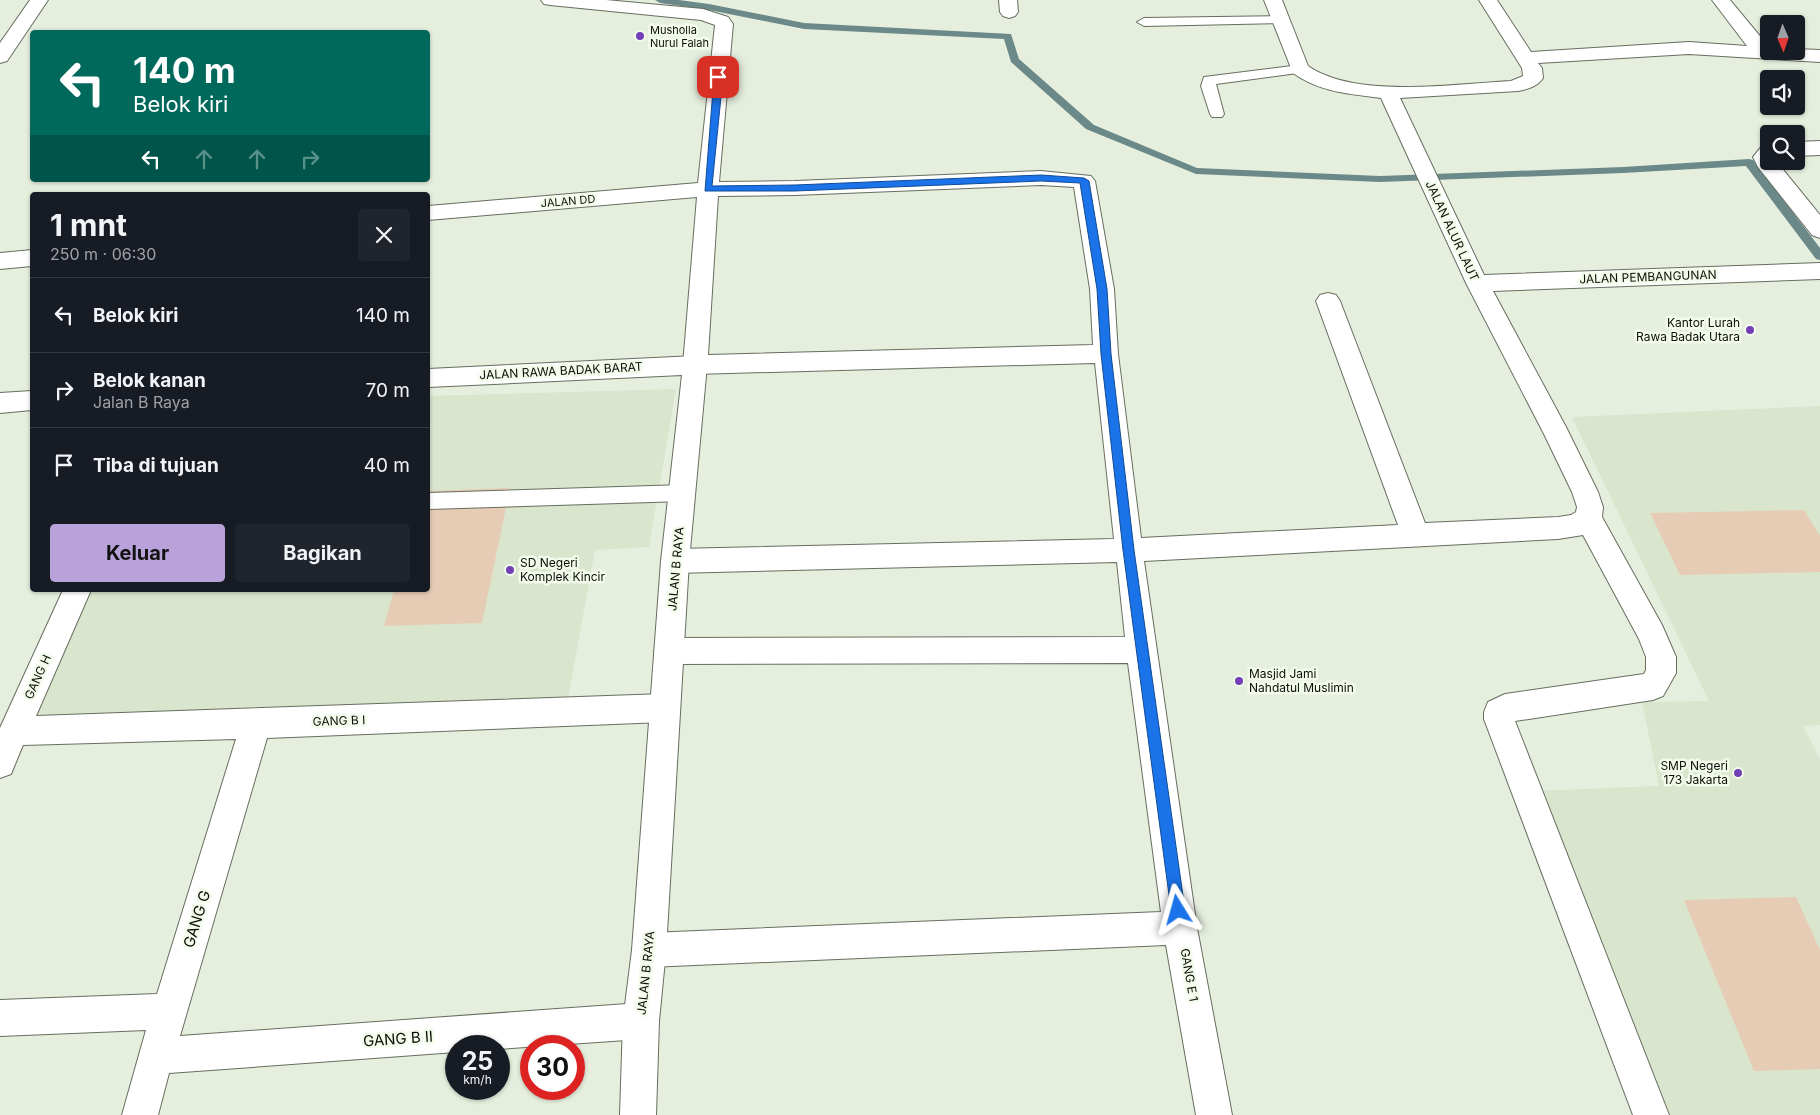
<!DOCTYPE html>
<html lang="id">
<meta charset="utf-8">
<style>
:root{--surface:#171b24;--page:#20242c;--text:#f1f3f6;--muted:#9ea1a6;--line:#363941;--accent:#b8a2d9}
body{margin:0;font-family:Inter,sans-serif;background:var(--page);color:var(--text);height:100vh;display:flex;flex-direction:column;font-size:19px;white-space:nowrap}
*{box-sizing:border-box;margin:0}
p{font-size:16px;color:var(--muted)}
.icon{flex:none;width:28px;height:28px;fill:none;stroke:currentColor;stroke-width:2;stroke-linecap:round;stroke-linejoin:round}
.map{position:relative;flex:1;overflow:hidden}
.details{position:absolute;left:30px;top:192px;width:400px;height:400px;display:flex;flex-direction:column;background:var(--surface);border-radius:5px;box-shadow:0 1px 4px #0004}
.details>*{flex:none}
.guide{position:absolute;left:30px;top:30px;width:400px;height:152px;border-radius:5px;box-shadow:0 1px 4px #0004;background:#00695c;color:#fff;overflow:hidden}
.needle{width:32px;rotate:178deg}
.tools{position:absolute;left:1760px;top:15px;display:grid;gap:10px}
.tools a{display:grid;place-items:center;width:45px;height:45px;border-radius:5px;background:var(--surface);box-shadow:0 1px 4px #0004;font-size:25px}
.speed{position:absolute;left:445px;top:1035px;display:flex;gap:10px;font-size:25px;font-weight:700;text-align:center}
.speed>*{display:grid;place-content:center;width:65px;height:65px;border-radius:50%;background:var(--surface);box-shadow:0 1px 4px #0004;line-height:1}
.speed small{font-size:12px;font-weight:400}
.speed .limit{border:8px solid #d22;background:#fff;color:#111}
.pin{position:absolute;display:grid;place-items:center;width:42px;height:42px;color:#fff;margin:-21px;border-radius:10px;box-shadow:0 2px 8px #0006}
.me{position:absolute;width:55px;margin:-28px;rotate:352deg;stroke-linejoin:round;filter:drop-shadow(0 0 4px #0008)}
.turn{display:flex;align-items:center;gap:18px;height:105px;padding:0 20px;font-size:22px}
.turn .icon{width:65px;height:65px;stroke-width:2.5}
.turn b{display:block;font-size:35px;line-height:42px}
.lanes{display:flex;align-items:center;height:48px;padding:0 20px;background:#0003;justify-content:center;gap:25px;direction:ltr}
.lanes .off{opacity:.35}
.round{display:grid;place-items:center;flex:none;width:52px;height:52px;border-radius:5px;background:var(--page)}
.overview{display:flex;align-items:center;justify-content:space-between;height:85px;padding:0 20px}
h1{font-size:30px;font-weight:700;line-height:38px}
.button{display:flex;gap:10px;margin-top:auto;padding:10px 20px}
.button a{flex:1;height:58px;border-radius:5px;background:var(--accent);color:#111;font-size:20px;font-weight:700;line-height:58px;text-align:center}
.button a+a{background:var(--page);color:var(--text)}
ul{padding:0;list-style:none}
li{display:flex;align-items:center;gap:15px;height:75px;padding:0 20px;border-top:1px solid var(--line)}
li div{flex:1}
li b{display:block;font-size:19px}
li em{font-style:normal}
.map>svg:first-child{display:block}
.built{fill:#d9e5cd}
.green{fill:#e6ccb5}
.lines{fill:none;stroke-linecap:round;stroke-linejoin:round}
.stream{fill:#6a8988;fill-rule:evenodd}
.service-casing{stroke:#666e5f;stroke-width:2}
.minor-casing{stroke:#666e5f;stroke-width:2}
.tertiary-casing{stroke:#666e5f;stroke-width:2}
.service{fill:#fff;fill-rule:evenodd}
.minor{fill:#fff;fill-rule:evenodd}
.tertiary{fill:#fff;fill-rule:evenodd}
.route{fill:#1a73e8;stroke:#114b97}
.poi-dot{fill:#723fb6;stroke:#f3fceb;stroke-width:2}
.labels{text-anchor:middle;stroke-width:5;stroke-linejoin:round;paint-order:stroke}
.far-poi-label{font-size:11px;fill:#0c0e09;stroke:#f3fceb;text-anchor:start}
.far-street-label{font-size:11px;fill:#0c0e09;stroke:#f3fceb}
.street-label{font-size:12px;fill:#0c0e09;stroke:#f3fceb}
.poi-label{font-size:12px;fill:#0c0e09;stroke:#f3fceb;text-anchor:end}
.near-street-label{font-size:15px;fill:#0c0e09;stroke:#f3fceb}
</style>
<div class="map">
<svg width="1820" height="1115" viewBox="0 0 1820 1115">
<rect width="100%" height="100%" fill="#e6efde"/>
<!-- built -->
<g class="built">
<path d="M 676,389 L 649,547 L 595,550 L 567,704 L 272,707 L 249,718 L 29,725 L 86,590 L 428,590 L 428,396 Z"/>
<path d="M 1820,406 L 1820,725 L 1803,726 L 1820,759 L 1820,1115 L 1653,1115 L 1532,791 L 1659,786 L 1642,702 L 1709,701 L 1572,417 Z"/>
</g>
<!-- green -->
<g class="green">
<path d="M 510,488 L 482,623 L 384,626 L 394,590 L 428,590 L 428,491 Z"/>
<path d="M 1804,510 L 1820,536 L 1820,572 L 1680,575 L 1650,513 Z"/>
<path d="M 1796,897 L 1820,950 L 1820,1069 L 1754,1071 L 1684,900 Z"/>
</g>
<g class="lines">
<!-- stream -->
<path class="stream" d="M 655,0 L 679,0 L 709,4 L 804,23 L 1011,34 L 1019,59 L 1094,125 L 1197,168 L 1380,176 L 1623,167 L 1749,159 L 1753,160 L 1820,248 L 1820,260 L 1816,259 L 1746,166 L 1623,173 L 1380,182 L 1196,174 L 1086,129 L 1011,62 L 1004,39 L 804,29 L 709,10 L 660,3 Z"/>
<defs>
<g id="service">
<path d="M 1281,16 L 1286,17 L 1288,20 L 1286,23 L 1144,26 L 1137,22 L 1144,18 Z"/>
<path d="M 1300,65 L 1305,66 L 1307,69 L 1305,72 L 1216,84 L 1224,114 L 1222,117 L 1212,117 L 1210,114 L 1201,86 L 1204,77 Z"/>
<path d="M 684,485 L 691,487 L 694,493 L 691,499 L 684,501 L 428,509 L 428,493 Z"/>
</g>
<g id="minor">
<path d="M 30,0 L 48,0 L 7,61 L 0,63 L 0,43 Z"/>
<path d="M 541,0 L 606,0 L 703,9 L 728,17 L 733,24 L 719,182 L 795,181 L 1041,171 L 1091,176 L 1095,181 L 1114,289 L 1118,354 L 1141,538 L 1398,525 L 1316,301 L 1320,295 L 1328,293 L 1336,295 L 1340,301 L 1425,523 L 1558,517 L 1571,515 L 1576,512 L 1577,507 L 1572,492 L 1544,434 L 1466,283 L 1381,98 C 1350,94 1319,92 1293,73 L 1264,0 L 1282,0 L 1308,66 C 1356,99 1454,84 1511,81 L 1523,76 L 1522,68 L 1479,0 L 1497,0 L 1531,52 L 1689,42 L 1747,46 L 1712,0 L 1730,0 L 1769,47 L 1769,51 L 1796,51 L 1796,49 L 1820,50 L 1820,62 L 1689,54 L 1538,63 L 1542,68 L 1543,78 C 1537,87 1528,89 1518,91 L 1400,98 L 1484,275 L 1820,263 L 1820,279 L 1493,291 L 1566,427 L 1598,492 L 1603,507 L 1602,517 L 1662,625 L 1676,657 L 1676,673 L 1663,696 L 1653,700 L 1515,721 L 1669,1115 L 1633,1115 L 1484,719 L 1484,712 L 1488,702 L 1505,694 L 1644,674 L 1646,670 L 1646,657 L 1639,639 L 1583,535 L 1558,539 L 1144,561 L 1197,928 L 1232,1115 L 1196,1115 L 1166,945 L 649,967 L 637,962 L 632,950 L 637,938 L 649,933 L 1161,912 L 1128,663 L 669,664 L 659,660 L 654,651 L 659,642 L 669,638 L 1125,637 L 1117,562 L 675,573 L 665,569 L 661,561 L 665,553 L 675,549 L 1114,539 L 1095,363 L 695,374 L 686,371 L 683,365 L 697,197 L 428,220 L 428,206 L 698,183 L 715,25 L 701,20 L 550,5 L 544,4 ZM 1041,185 L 1074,187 L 1090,289 L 1093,345 L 708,355 L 718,196 L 795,195 Z"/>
<path d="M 999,0 L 1017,0 L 1018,12 L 1015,16 L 1009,18 L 1003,16 L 1000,12 Z"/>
<path d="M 1820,141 L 1820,155 L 1796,156 L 1796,142 Z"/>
<path d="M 1769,144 L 1769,161 L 1776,161 L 1820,215 L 1820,238 L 1812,235 L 1758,167 L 1753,157 L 1762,146 Z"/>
<path d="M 32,250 L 32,266 L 0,269 L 0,253 Z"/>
<path d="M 63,590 L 91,590 L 36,716 L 664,694 L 675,698 L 679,708 L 675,718 L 664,722 L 267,738 L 180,1036 L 641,1003 L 653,1009 L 659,1021 L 653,1033 L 641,1039 L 499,1049 L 499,1046 L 456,1046 L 456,1052 L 169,1073 L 158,1115 L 122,1115 L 146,1030 L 0,1036 L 0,1000 L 157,994 L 236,739 L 23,745 L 11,774 L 0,778 L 0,728 Z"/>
</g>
<g id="tertiary">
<path d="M 695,356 L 704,359 L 707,365 L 689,561 L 666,950 L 659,1021 L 656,1115 L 620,1115 L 623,1021 L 632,950 L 661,561 L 682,375 L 428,387 L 428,369 Z"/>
<path d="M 32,391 L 32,410 L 0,413 L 0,393 Z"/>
</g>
</defs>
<!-- service casing -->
<use href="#service" class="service-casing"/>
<!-- minor casing -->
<use href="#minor" class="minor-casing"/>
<!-- tertiary casing -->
<use href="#tertiary" class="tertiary-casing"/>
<!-- service -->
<use href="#service" class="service"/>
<!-- minor -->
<use href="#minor" class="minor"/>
<!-- tertiary -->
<use href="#tertiary" class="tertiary"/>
</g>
<!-- route -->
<path class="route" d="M 718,74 L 723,77 L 712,186 L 795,185 L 1041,175 L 1084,178 L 1089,181 L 1107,289 L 1111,354 L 1134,550 L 1185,910 L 1183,915 L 1178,917 L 1173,915 L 1171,910 L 1123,550 L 1101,354 L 1097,289 L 1080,183 L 1041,181 L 795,191 L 705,191 L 714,77 Z"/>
<!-- markers -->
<g class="poi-dot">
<circle cx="640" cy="36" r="5"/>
<circle cx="1750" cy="330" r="5"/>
<circle cx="510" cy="570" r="5"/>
<circle cx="1239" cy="681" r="5"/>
<circle cx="1738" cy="773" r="5"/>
</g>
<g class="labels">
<!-- far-poi labels -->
<g class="far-poi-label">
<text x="650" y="34">Musholla<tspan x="650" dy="13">Nurul Falah</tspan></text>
</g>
<!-- far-street labels -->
<g class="far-street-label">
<text transform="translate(568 201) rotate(-5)" y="4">JALAN DD</text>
</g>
<!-- street labels -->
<g class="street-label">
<text transform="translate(1452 231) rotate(65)" y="4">JALAN ALUR LAUT</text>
<text transform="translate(1648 277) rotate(-2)" y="4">JALAN PEMBANGUNAN</text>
<text transform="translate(561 371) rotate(-3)" y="4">JALAN RAWA BADAK BARAT</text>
<text transform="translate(676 569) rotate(-85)" y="4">JALAN B RAYA</text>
<text transform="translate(38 677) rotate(-66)" y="4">GANG H</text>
<text transform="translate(339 721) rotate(-2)" y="4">GANG B I</text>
<text transform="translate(646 973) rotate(-84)" y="4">JALAN B RAYA</text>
<text transform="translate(1189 975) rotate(80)" y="4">GANG E 1</text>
</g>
<!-- poi labels -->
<g class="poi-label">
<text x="1740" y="327">Kantor Lurah<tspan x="1740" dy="14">Rawa Badak Utara</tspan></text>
<text x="520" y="567" text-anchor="start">SD Negeri<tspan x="520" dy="14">Komplek Kincir</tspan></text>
<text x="1249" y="678" text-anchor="start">Masjid Jami<tspan x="1249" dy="14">Nahdatul Muslimin</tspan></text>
<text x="1728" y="770">SMP Negeri<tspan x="1728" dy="14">173 Jakarta</tspan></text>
</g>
<!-- near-street labels -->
<g class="near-street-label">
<text transform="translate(197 919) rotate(-73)" y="5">GANG G</text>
<text transform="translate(398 1039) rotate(-4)" y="5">GANG B II</text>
</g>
</g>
</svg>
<div class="tools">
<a><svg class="needle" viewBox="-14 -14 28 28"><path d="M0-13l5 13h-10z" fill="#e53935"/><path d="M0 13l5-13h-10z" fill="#9ea1a6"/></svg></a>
<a><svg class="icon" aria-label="sound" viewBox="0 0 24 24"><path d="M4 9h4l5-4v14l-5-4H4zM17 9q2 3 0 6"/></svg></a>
<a><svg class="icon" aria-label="search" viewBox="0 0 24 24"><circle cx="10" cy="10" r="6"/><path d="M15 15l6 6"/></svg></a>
</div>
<div class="speed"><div>25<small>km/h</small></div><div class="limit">30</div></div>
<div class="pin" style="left:718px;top:77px;background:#d93025"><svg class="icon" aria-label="arrive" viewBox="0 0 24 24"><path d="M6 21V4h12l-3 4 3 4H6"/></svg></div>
<svg class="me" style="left:1178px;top:910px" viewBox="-20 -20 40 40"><path d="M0-17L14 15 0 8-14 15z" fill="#1a73e8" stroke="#fff" stroke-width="4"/></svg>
<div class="guide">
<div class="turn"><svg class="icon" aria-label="left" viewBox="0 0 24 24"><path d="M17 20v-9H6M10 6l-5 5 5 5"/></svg><div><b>140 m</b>Belok kiri</div></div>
<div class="lanes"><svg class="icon" aria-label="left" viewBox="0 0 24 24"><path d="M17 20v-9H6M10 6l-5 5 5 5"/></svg><svg class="icon off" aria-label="ahead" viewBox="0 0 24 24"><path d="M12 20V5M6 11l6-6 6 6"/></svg><svg class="icon off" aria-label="ahead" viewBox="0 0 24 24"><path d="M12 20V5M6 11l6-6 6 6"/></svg><svg class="icon off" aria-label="right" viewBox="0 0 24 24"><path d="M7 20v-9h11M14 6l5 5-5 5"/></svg></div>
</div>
<section class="details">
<div class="overview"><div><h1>1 mnt</h1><p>250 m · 06:30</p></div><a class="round"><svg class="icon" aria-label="close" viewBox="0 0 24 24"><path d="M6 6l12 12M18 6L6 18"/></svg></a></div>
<ul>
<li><svg class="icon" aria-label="left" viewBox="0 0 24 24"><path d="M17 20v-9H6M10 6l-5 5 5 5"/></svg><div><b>Belok kiri</b></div><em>140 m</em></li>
<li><svg class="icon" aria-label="right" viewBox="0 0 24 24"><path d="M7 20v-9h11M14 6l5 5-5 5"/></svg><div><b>Belok kanan</b><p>Jalan B Raya</p></div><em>70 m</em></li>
<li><svg class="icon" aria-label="arrive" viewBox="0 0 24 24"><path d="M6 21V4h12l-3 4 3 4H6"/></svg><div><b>Tiba di tujuan</b></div><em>40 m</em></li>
</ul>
<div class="button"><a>Keluar</a><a>Bagikan</a></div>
</section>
</div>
